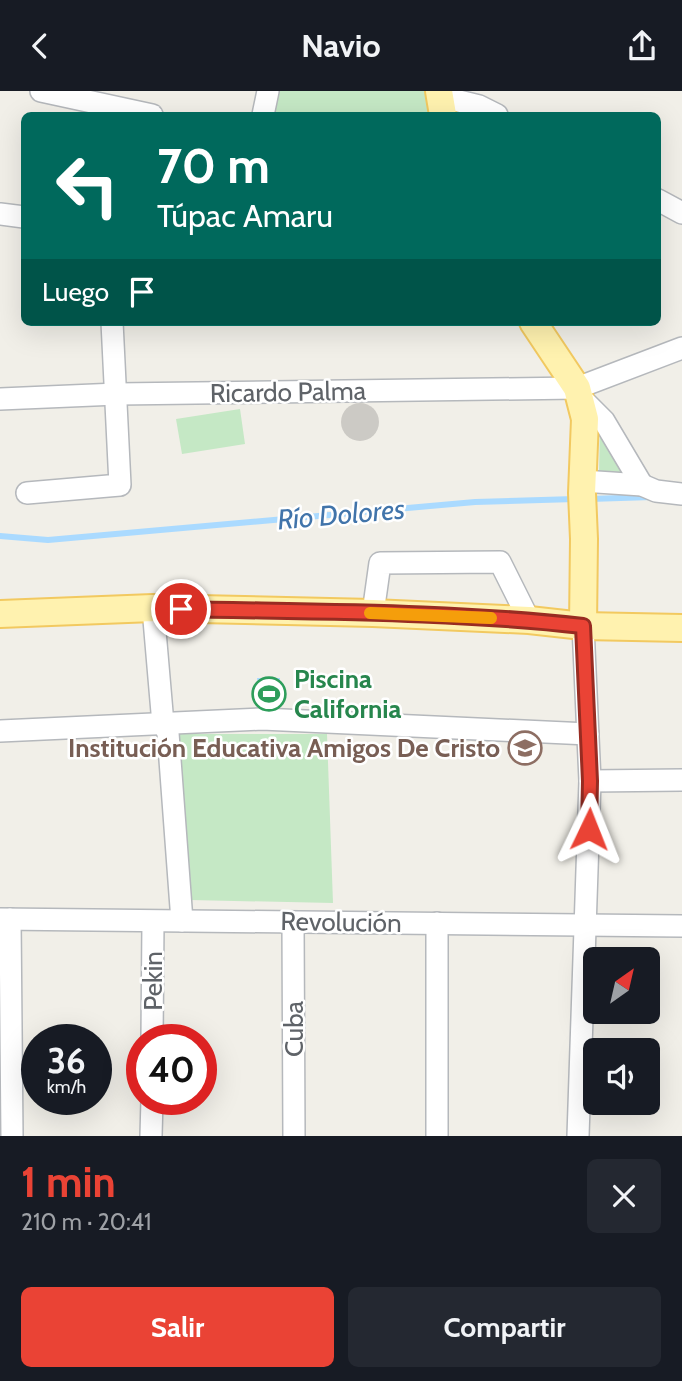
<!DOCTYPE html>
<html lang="es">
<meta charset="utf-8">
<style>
:root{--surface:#171b24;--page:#242831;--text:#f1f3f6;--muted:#9ea1a6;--accent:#ea4335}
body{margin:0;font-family:Cabin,sans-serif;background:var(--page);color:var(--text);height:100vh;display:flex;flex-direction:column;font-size:26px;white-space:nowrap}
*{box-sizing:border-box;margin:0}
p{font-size:23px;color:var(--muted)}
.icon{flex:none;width:38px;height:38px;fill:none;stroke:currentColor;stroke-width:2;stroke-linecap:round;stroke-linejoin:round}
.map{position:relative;height:1045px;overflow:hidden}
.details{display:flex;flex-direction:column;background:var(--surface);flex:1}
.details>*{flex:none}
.top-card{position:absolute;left:21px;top:21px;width:640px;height:214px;border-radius:10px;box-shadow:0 7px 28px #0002;background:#00695c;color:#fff;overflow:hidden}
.needle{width:46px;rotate:34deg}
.tools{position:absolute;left:583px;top:856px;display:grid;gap:14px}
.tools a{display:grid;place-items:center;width:77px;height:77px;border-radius:10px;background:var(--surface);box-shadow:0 7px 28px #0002;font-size:35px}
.speed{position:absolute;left:21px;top:933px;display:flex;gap:14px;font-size:35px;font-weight:700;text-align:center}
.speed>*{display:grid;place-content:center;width:91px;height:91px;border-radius:50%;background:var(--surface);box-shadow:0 7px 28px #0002;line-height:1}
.speed small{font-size:18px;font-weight:400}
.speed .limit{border:10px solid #d22;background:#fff;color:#111}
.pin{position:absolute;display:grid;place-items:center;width:60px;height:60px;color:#fff;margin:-30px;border:4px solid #fff;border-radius:50%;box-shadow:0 2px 7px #0007}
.me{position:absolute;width:77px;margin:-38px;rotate:2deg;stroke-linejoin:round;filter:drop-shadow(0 0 5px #0008)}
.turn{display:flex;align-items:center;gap:24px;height:147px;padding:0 21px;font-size:32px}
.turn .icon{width:91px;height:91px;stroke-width:2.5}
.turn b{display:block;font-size:49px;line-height:60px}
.then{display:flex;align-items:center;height:66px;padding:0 21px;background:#0003;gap:14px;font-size:26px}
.round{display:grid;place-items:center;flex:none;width:74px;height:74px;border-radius:10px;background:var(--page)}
.summary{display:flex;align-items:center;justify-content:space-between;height:119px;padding:0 21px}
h1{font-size:42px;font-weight:800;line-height:52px;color:var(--accent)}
.action{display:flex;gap:14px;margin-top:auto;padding:14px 21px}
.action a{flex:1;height:80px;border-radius:10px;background:var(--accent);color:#fff;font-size:28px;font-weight:800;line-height:80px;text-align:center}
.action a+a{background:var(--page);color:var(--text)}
header{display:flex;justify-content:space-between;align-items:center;height:91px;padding:0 21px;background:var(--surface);font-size:32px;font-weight:800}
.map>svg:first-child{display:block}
.green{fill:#c5e8c5}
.water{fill:#aadaff}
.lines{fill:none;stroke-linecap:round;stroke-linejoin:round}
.stream{stroke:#aadaff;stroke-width:6}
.building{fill:#cccac5}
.minor-casing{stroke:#b5b8bc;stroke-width:24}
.major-casing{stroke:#f2c960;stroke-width:30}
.minor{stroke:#fff;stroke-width:21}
.major{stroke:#fff2af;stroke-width:26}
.route-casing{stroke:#982c22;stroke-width:18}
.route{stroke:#ea4335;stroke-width:12}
.slow{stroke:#f59e0b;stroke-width:12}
.labels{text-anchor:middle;stroke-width:5;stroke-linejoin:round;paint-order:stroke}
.street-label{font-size:26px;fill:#5f6368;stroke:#fff}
.leisure-label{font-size:26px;font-weight:bold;fill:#27864d;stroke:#fff;text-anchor:start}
.education-label{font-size:26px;font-weight:bold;fill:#785e54;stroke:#fff;text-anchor:end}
.water-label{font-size:28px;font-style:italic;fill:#4174aa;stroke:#fff}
</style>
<header><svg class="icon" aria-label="back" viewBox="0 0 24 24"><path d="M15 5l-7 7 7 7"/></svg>Navio<svg class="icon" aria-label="share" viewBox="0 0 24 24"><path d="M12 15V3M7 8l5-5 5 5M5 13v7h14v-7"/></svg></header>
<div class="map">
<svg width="682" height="1045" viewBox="0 0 682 1045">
<rect width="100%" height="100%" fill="#f1efe8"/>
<!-- green -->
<g class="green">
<path d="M 276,0 L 429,0 L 429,24 L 270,24 Z"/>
<path d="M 240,318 L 245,353 L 182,363 L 176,328 Z"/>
<path d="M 600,333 L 626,386 L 599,381 Z"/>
<path d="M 176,643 L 327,643 L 333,812 L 190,809 Z"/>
</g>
<!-- water -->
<path class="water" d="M 257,587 L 280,587 L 278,618 L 260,618 Z"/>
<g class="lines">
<!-- stream -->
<g class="stream">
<path d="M 589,408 L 652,406"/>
<path d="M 0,445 L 48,449 L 475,411 L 575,408"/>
</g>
</g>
<!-- building -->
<circle class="building" cx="360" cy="331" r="19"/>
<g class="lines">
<defs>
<g id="minor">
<path d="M 41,0 L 152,24"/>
<path d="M 439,5 L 479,15 L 497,24"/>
<path d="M 263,24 L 268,0"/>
<path d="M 658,109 L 682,122"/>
<path d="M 0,123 L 24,126"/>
<path d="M 579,305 L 604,330 L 642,394"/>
<path d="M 0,308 L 117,303 L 577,297 L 682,257"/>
<path d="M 582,390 L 642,394 L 656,400 L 682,403"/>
<path d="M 27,402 L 120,394 L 112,231"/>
<path d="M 153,517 L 163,633 L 168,642 L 182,830"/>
<path d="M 373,522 L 380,472 L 500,471 L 529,529"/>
<path d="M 0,640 L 262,628 L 588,643"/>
<path d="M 590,690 L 682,689"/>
<path d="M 0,828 L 682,835"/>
<path d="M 10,828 L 12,1045"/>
<path d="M 293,831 L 294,1045"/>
<path d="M 152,948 L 153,831"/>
<path d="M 151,1045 L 152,1008"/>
<path d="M 437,1045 L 437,832"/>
<path d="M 578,1045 L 590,690 L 583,535"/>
</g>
<g id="major">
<path d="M 439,0 L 443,24"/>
<path d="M 533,231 L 577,297 L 585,328 L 582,402 L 584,448 L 583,535"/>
<path d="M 0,523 L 153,517 L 373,522 L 529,529 L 583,535 L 682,537"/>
</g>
</defs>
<!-- minor casing -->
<use href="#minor" class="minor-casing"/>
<!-- major casing -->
<use href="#major" class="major-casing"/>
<!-- minor -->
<use href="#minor" class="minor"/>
<!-- major -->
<use href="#major" class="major"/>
</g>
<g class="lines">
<defs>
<path id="route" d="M 181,518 C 314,521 450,520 583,535 L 590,690 L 589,738"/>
</defs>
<!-- route casing -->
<use href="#route" class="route-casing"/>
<!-- route -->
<use href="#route" class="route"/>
<!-- slow -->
<path class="slow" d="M 370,522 L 491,527"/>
</g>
<!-- icons -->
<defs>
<symbol id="stadium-ring" viewBox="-11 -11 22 22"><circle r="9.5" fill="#fff" stroke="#2e9e5b" stroke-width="1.5"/><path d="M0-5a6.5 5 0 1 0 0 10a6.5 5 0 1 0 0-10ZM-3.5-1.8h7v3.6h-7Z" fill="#2e9e5b"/></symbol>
<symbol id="school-ring" viewBox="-11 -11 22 22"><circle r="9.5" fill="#fff" stroke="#8d6e63" stroke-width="1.5"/><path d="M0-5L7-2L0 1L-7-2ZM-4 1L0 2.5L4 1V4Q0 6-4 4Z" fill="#8d6e63"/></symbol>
</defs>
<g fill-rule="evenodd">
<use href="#stadium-ring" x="250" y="584" width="38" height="38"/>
<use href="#school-ring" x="506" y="638" width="38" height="38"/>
</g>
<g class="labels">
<!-- street labels -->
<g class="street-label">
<text transform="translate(288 301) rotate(-1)" y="9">Ricardo Palma</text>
<text transform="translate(341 831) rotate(1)" y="9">Revolución</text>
<text transform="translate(153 890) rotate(-90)" y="9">Pekin</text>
<text transform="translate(294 938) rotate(-90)" y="9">Cuba</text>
</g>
<!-- leisure labels -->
<g class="leisure-label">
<text x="294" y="597">Piscina<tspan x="294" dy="30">California</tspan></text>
</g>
<!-- education labels -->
<g class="education-label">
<text x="500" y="666">Institución Educativa Amigos De Cristo</text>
</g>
<!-- water labels -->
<g class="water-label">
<text transform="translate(341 423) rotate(-5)" y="10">Río Dolores</text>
</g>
</g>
</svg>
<div class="tools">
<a><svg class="needle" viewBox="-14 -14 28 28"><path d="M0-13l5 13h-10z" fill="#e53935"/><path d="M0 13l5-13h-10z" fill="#9ea1a6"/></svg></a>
<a><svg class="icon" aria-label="sound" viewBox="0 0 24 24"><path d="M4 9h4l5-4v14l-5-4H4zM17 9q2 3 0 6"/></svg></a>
</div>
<div class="speed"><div>36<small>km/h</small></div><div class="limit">40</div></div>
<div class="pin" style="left:181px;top:518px;background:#d93025"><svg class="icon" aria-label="arrive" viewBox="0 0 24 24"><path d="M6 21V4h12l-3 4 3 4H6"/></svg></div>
<svg class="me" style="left:589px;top:738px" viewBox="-20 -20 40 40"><path d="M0-17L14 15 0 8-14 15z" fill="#ea4335" stroke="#fff" stroke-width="4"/></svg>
<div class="top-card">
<div class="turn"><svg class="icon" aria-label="left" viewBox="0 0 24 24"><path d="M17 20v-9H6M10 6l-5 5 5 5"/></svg><div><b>70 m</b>Túpac Amaru</div></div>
<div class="then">Luego<svg class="icon" aria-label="arrive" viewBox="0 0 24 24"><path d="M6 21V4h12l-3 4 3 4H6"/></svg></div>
</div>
</div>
<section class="details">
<div class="summary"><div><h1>1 min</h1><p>210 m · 20:41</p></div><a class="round"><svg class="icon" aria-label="close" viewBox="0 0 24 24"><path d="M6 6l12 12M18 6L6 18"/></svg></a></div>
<div class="action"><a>Salir</a><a>Compartir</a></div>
</section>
